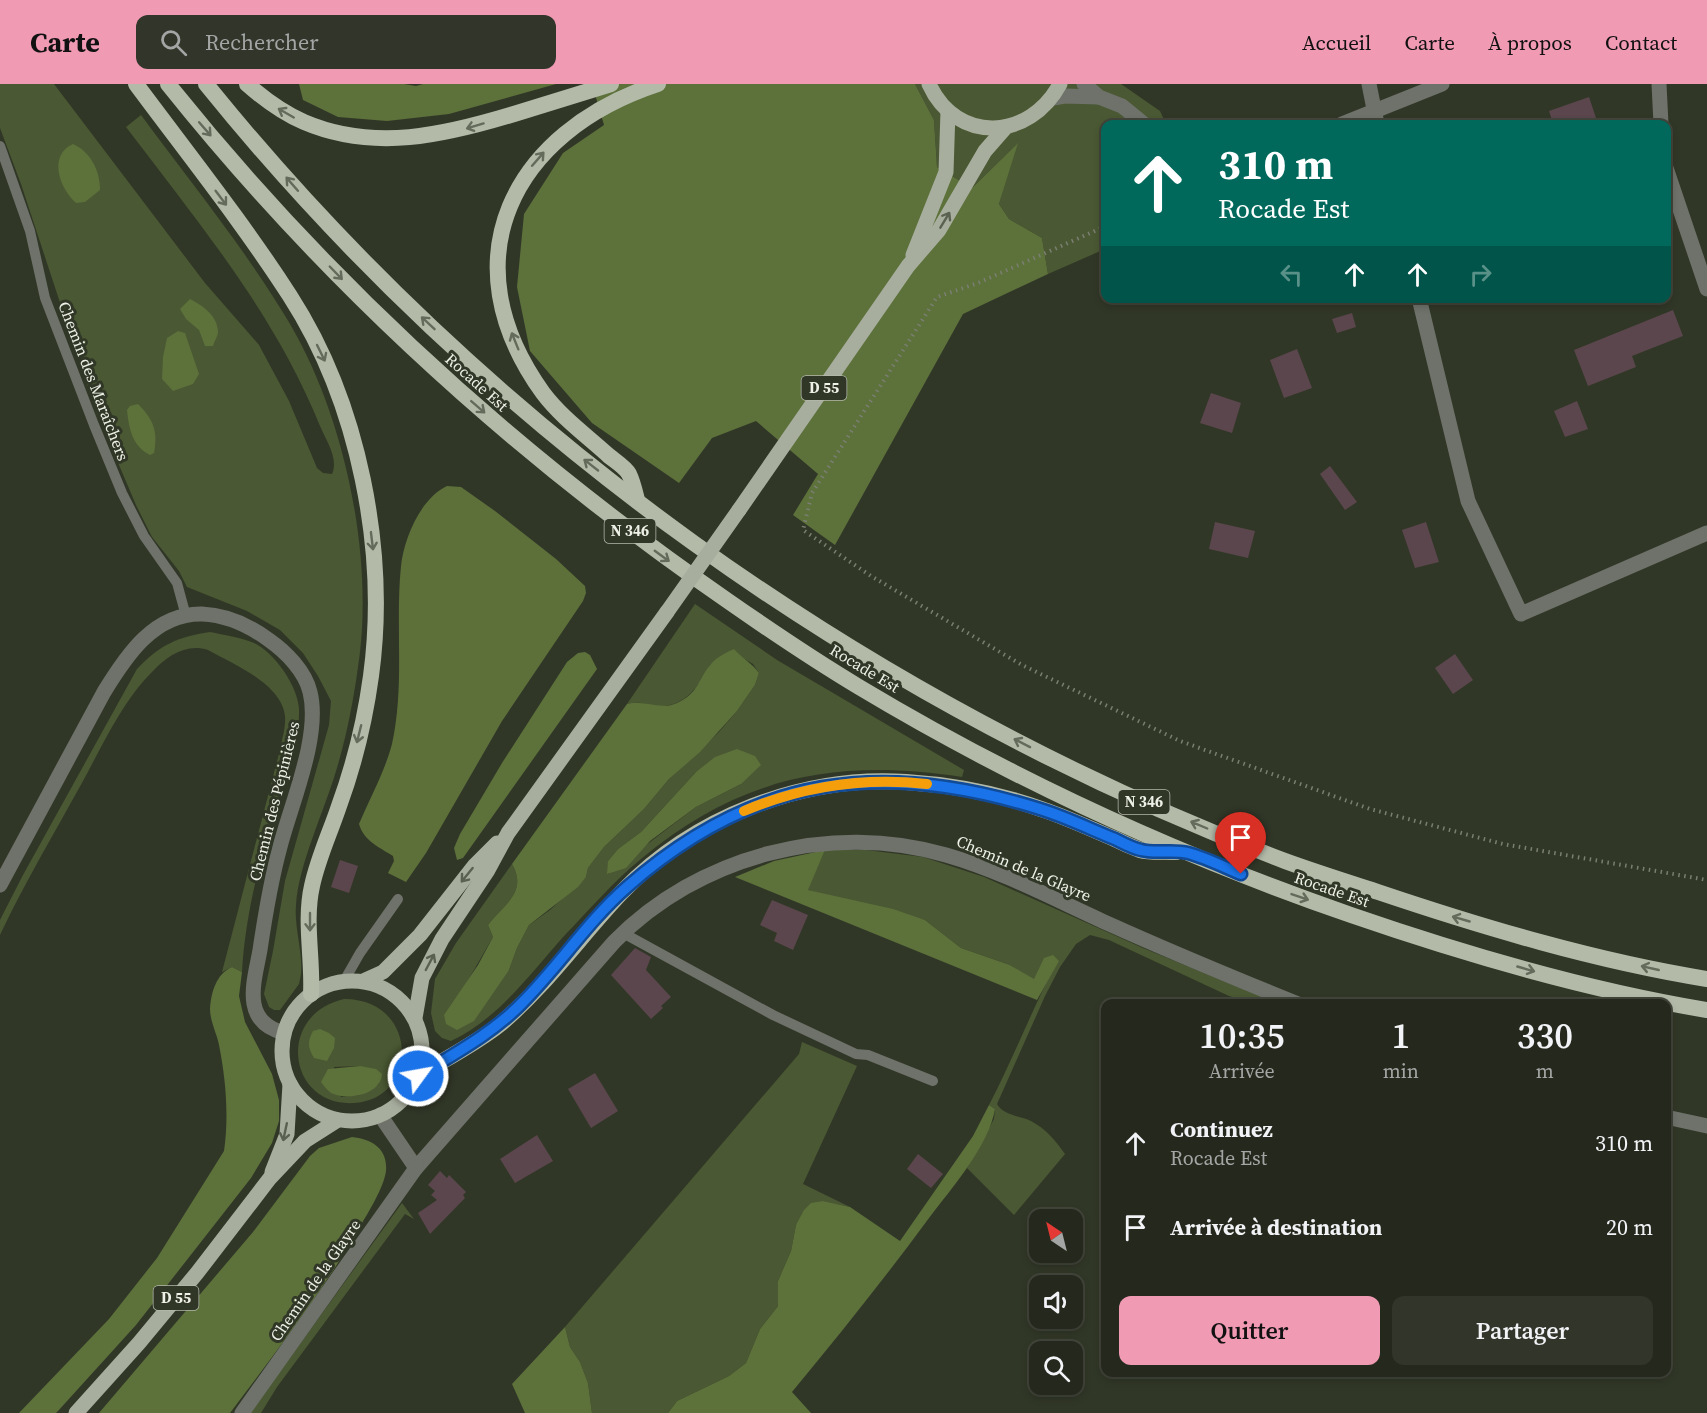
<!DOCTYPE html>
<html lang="fr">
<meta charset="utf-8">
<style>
:root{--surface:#25291d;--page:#31352a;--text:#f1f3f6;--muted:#a3a6a4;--line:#42453b;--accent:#f19ab4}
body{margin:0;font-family:"Source Serif 4",serif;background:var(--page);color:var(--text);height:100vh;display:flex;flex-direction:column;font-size:22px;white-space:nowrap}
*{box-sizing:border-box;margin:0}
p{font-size:20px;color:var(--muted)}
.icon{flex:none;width:33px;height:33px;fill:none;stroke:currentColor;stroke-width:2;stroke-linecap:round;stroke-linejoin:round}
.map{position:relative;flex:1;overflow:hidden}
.sheet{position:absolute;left:1101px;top:915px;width:570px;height:378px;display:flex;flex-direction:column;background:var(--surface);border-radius:12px;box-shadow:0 3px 9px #0003,0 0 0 2px var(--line)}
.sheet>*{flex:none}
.banner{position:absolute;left:1101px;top:36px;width:570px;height:183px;border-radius:12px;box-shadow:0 3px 9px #0003,0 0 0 2px var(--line);background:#00695c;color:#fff;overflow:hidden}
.needle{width:39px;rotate:325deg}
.controls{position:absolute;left:1029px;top:1125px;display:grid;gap:12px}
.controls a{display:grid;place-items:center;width:54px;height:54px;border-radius:12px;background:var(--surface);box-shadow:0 3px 9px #0003,0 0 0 2px var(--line);font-size:30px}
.pin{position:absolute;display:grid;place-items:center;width:51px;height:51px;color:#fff;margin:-62px -26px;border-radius:50% 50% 50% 0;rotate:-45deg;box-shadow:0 0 6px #0007}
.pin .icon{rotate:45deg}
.me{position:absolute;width:66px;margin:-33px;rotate:58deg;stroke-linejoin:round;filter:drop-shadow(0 0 4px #0008)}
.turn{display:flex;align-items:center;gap:21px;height:126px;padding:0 18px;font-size:27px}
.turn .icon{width:78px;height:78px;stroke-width:2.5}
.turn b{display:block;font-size:42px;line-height:51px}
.lanes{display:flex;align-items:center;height:57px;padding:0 18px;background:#0003;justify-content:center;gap:30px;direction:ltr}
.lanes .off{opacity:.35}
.eta{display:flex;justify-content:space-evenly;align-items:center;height:102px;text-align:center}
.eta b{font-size:36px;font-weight:600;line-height:42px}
.primary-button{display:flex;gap:12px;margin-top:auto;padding:12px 18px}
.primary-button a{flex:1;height:69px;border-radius:12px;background:var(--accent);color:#111;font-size:24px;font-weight:600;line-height:69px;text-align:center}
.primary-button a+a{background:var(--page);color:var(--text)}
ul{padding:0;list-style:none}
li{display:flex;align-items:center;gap:18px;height:84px;padding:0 18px}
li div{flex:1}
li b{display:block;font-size:22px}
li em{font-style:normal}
header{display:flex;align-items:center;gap:36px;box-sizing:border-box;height:84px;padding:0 30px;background:var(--accent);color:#111}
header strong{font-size:28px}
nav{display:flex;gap:33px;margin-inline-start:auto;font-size:21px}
.search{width:420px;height:54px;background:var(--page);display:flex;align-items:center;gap:15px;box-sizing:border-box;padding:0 21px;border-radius:12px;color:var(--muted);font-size:22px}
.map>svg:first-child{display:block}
.green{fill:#4a5833;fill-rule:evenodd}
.forest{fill:#5d713b}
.water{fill:#5d703a}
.building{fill:#5a464c}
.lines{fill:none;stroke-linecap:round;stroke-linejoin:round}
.path{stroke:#7a7f71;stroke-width:4;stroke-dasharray:1.5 4.5;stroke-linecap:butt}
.service{stroke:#6e726a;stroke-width:10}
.minor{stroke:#6e726a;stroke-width:15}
.primary{stroke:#a8ae9e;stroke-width:15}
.trunk{stroke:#b3baa8;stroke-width:16}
.primary-bridge{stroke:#a8ae9e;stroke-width:15}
.oneway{stroke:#656b5b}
.oneway2{stroke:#5b6151}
.route-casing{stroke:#114b97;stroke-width:15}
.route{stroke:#1a73e8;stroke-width:10}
.slow{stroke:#f59e0b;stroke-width:10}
.labels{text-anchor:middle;stroke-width:6;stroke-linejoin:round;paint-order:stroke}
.shield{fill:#313727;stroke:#b5b9ad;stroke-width:1.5}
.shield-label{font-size:15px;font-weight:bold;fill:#edf1e7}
.street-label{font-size:16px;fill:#edf1e7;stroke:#313727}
</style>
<header>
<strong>Carte</strong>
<div class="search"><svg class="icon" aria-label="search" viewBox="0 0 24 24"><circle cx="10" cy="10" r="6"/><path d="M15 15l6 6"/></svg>Rechercher</div>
<nav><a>Accueil</a><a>Carte</a><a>À propos</a><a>Contact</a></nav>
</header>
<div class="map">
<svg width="1707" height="1329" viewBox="0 0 1707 1329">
<rect width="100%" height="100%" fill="#313727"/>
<!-- green -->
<g class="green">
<path d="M 0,0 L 54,0 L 205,199 L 259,261 L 289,317 L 317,384 L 323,389 L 332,390 C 339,375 326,356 320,342 C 275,230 198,138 126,43 L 141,31 C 192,100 246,166 290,240 C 343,330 372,464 360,568 C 355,608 348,648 336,687 C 324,728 299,779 296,821 C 294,844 303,867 301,890 L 299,900 L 280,926 L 274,926 L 269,923 L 264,910 L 273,867 L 285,797 L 329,641 L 331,617 L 318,592 L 303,569 L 280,546 L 247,527 L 187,503 L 179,487 L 152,453 L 136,421 L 94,322 L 21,100 L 0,44 Z"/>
<path d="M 915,0 L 1121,0 L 1160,27 L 1166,40 L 1106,40 L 1105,165 L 1048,190 L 1042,154 L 1009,135 L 999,120 L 1017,60 L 972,104 L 937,83 L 934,36 Z"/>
<path d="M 695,520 L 777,576 L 964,686 L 962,693 C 837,674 740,692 641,775 C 613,798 589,826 564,852 C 530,890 498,935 451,957 L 442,954 L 435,947 L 431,929 L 435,895 L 456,859 L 512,780 C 528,808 504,820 488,841 L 493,853 L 467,898 L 509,886 L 517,864 L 529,841 L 550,826 L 586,793 L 588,784 L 604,763 L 644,725 L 669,695 L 718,649 L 737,627 L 755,601 L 759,589 L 753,580 L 741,573 L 710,581 C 699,603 683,625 655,622 C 644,620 639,617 627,620 ZM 696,688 L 741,700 L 696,723 L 608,790 L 608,777 L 618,765 L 641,748 Z"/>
<path d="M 210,548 C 224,551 240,553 254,559 C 274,568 298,602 299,625 C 300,657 285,691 276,722 C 260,775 245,832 242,888 L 232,883 L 222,888 L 280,666 C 282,655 286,643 285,632 C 282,600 233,580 208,566 C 186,559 167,572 152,588 C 124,615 102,662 83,697 C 55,748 25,798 0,851 L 0,836 L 23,791 L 137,585 C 160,561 177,553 210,548 Z"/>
<path d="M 825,766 L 866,766 L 923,773 L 984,793 L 1143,864 L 1277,919 L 1251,919 L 1229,912 L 1109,856 L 1090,851 L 1076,860 L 1060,883 L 1045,912 L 997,1020 C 1003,1031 1020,1032 1031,1037 C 1046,1045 1055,1056 1065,1070 L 1014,1131 L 967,1084 L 994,1035 L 995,1025 L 989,1021 C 1014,973 1033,923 1058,876 L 1034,896 L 1010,881 L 961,864 L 925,836 L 807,806 Z"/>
<path d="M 344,915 C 420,915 419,1016 354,1019 C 288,1023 275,931 344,915 ZM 360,982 L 379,1000 L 360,1011 L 341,1013 L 334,983 Z"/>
<path d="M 802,958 L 857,982 L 803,1100 L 850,1123 L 822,1117 L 796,1141 L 791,1167 L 778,1197 L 778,1222 L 760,1245 L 746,1279 L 729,1292 L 677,1317 L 668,1329 L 592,1329 L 588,1299 L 580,1278 L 570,1263 L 565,1243 L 799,970 Z"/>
<path d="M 402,1119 L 414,1135 L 405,1130 L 277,1303 L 261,1329 L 250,1329 Z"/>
</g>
<!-- forest -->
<g class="forest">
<path d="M 299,0 L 404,0 L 416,2 L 423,0 L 556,0 L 449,30 L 387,37 L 338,33 L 303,16 Z"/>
<path d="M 592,0 L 915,0 L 934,36 L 937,83 L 972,104 L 1018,59 L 999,120 L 1009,135 L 1042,154 L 1048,190 L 963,230 L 835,461 L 793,431 L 818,390 L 756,337 L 712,354 L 679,399 L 592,339 L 530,267 L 517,203 L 524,130 L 563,69 L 604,41 Z"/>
<path d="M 73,60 C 91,68 100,87 100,106 L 85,118 L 76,119 C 59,104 48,71 73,60 Z"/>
<path d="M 190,215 C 202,221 218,232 218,248 C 218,252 214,258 213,262 L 205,262 L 199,246 L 186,235 L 180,225 Z"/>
<path d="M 178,247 L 185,249 L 199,290 L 193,300 L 173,307 L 162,295 L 163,273 L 167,254 Z"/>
<path d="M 138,320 C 154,336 158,348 154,369 L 150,371 C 132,362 129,345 127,326 L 130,322 Z"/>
<path d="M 734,565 C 742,574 752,579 759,589 L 755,601 L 737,627 L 700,668 L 669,695 L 644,725 L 604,763 L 588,784 L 586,793 L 578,803 L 529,841 L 517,864 L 509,886 L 474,937 L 457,946 L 446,940 L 444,931 L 478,881 L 493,853 L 488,841 C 504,820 528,808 512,780 L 627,620 C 644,615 660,627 677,619 C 699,609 698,595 711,580 C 717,573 725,569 734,565 Z"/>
<path d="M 585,568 L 590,571 L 597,585 L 463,774 L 457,776 L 454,764 L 460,750 L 502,679 L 567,578 L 578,569 Z"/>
<path d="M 737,665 L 755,672 L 761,681 L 741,700 L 696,723 L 650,757 L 626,784 L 607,790 L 608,777 L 618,765 L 641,748 L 696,688 L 715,673 Z"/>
<path d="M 825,766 L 808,806 L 893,825 L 925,836 L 961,864 L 1010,881 L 1034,895 L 1044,874 L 1053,871 L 1059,877 L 1037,916 L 735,793 L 774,777 Z"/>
<path d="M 232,883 L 242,888 L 239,912 L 245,938 L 272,990 L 279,1016 L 279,1037 L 272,1059 L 251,1094 L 136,1241 L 58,1327 L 56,1329 L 19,1329 L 109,1235 L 157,1174 L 224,1067 C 229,1033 226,996 219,961 C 217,950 210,937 210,925 C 211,909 216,890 232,883 Z"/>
<path d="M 320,945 L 329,949 L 335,954 L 334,964 L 327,977 L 314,974 C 308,964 307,958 313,947 Z"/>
<path d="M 360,982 L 376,985 L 382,990 C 381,1011 347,1017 331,1009 C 327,1006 324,1002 321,998 L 328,985 Z"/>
<path d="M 989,1021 L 995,1025 C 989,1062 951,1105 929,1134 C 885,1194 839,1251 792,1308 L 811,1329 L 668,1329 L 677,1317 L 729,1292 L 746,1279 L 760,1245 L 778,1222 L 778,1197 L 791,1167 L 796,1141 L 804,1126 L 811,1119 L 823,1117 L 850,1123 L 900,1157 L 973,1052 Z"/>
<path d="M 352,1053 C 371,1055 388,1064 386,1087 C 384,1103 369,1127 361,1141 C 323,1207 276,1268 230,1329 L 99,1329 L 253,1148 L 310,1072 L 319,1064 Z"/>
<path d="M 565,1243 L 570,1263 L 580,1278 L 588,1299 L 592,1329 L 525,1329 L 512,1300 Z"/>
</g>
<!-- water -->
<path class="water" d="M 447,402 L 461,403 L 495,427 L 556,475 L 585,502 L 586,509 L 583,517 L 502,637 L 426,769 L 406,798 L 388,789 L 394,777 L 393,772 C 379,763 364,757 359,740 C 370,714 385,687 392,660 C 405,601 395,541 401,482 C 404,454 421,414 447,402 Z"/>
<!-- building -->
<g class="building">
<path d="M 1589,13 L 1598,40 L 1553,40 L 1549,27 Z"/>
<path d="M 1673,226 L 1683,252 L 1632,272 L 1636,283 L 1588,302 L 1574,266 Z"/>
<path d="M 1352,229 L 1356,243 L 1337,249 L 1332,235 Z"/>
<path d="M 1297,265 L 1312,304 L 1284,314 L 1270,276 Z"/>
<path d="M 1211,309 L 1241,319 L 1232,349 L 1200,339 Z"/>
<path d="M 1577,317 L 1588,345 L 1565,353 L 1554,327 Z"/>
<path d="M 1330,382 L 1357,418 L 1345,426 L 1320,390 Z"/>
<path d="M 1215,438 L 1255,447 L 1248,474 L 1209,465 Z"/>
<path d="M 1426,438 L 1439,478 L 1415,484 L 1402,446 Z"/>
<path d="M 1455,570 L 1473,596 L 1453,610 L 1435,584 Z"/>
<path d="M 340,776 L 358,782 L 349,809 L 331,803 Z"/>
<path d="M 772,816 L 808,831 L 793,866 L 774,857 L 777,849 L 760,841 Z"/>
<path d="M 635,864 L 651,873 L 646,886 L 671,913 L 661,922 L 663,924 L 651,935 L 611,891 Z"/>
<path d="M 595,989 L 618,1027 L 591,1044 L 568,1005 Z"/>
<path d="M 537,1051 L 553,1077 L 515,1099 L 500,1075 Z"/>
<path d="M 918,1070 L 943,1090 L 931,1104 L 907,1085 Z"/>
<path d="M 440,1087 L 447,1094 L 449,1091 L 466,1108 L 463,1111 L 465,1114 L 430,1150 L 418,1129 L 437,1116 L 431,1111 L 435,1107 L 428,1101 Z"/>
</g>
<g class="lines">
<!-- path -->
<path class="path" d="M 1106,142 L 978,199 L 937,213 L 812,409 L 803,446 L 871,492 L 1022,581 L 1180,657 L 1370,725 L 1503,760 L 1707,796"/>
<!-- service -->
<g class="service">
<path d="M 0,62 L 30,147 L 45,214 L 94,341 L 122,409 L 144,452 L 177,499 L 186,532"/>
<path d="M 623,849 L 773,931 L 856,970 L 868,971 L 933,997"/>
<path d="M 344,897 L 360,869 L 398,815"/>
</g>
<!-- minor -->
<g class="minor">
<path d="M 1084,0 L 1099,13 L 1122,22 L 1144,40"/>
<path d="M 1369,0 L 1377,40"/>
<path d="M 1659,0 L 1661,40"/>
<path d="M 1053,14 L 1065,12 L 1099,13"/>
<path d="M 1342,40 L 1442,0"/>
<path d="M 1666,84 L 1707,205"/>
<path d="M 1419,214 L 1468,417 L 1521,530 L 1707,449"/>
<path d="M 0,801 L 104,608 C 126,572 154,529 202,530 C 227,531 250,542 269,556 C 286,568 305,587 310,608 C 321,652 291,720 280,763 C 271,796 265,832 260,866 C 257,883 251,903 254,920 C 257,937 269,945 284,949"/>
<path d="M 380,1031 L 416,1084 L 614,858 C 698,772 831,737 946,771 C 1002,787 1056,816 1109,840 C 1171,868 1234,894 1298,920"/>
<path d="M 1666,1033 L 1707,1042"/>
<path d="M 242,1329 L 416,1084"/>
</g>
<!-- primary -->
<g class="primary">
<path d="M 929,0 C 957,61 1030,56 1060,0"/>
<path d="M 913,171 L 946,88 L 948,27"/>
<path d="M 739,426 L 908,182 L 939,146 L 985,67 L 1006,43"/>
<path d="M 363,897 L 383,888 L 420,851 L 475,781 L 497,759"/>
<circle cx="352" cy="967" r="70"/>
<path d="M 415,934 L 422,894 L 442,855 L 488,786 L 508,749 L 667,528"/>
<path d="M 272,1088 L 287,1050 L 290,1000"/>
<path d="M 76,1329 L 139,1259 L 197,1189 L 270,1094 L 305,1057 L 338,1036"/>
</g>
<!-- trunk -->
<g class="trunk">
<path d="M 136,0 C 188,70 243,139 290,212 C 359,319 388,467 371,592 C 365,636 354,681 339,722 C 330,749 318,774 312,802 C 304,837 313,875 311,910"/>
<path d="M 168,0 C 327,199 518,372 728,517 C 771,547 814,576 859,603 C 1014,696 1180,772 1351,831 C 1467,871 1586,906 1707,926"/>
<path d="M 206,0 C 487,348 867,618 1285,777 C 1315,788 1347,798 1378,808 C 1485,844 1596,877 1707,895"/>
<path d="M 247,0 C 264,15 283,29 304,38 C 374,68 445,51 514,30 C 547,20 579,10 611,0"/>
<path d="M 637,416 C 635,408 633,398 629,390 C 625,383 615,377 609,372 C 587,352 561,333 543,309 C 447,176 512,48 658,0"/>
<path d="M 418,992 C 445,975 475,960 499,941 C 545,903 581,851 622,808 C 694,733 803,691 906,698 C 953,701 1000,710 1044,726 C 1068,734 1091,745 1115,755 C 1123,759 1132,763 1140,766 C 1151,769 1165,767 1176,768"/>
</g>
<!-- primary-bridge -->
<path class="primary-bridge" d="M 667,528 L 739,426"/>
</g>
<!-- one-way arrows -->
<defs><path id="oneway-shaft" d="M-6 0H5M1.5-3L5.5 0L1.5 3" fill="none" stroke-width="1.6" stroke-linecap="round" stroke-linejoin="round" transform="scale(1.5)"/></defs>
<g class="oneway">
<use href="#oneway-shaft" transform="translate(286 29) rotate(-150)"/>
<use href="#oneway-shaft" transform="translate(475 42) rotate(163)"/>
<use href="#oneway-shaft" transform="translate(205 45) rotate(49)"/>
<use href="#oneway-shaft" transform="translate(538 75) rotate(-49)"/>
<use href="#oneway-shaft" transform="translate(292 100) rotate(-131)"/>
<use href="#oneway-shaft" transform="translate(221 114) rotate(53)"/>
<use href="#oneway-shaft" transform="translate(336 189) rotate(46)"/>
<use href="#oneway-shaft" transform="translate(428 239) rotate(-137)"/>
<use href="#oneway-shaft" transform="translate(515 257) rotate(-112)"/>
<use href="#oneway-shaft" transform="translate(321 269) rotate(64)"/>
<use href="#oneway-shaft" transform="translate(478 323) rotate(41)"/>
<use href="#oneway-shaft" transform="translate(591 381) rotate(-142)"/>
<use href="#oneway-shaft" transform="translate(372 457) rotate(83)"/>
<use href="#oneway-shaft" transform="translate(662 472) rotate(36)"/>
<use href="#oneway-shaft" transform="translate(359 650) rotate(104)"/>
<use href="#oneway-shaft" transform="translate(1022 659) rotate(-153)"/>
<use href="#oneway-shaft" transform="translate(1199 741) rotate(-157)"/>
<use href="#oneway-shaft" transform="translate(1300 813) rotate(19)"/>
<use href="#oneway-shaft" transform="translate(1461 835) rotate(-164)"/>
<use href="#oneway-shaft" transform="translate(310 838) rotate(90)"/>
<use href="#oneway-shaft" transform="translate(1650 884) rotate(-167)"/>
<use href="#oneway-shaft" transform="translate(1526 885) rotate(16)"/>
</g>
<g class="oneway2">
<use href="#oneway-shaft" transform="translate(945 136) rotate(-59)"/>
<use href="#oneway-shaft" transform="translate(467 791) rotate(129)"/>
<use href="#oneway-shaft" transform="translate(430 878) rotate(-62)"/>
<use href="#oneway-shaft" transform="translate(285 1048) rotate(102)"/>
</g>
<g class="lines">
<defs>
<path id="route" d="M 418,992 C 454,970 493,949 522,919 C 559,882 588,837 627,803 C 754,691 882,675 1040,725 C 1066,733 1090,745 1115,755 C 1123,759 1132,764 1141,766 C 1156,770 1173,765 1188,769 C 1206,774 1224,783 1241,790"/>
</defs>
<!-- route casing -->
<use href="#route" class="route-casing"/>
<!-- route -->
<use href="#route" class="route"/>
<!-- slow -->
<path class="slow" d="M 744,727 C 803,702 863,693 927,700"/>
</g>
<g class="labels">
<!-- shield labels -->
<g class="shield">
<rect x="801.5" y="292" width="45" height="24" rx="4.5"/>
<rect x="604.5" y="435" width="51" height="24" rx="4.5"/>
<rect x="1118.5" y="706" width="51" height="24" rx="4.5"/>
<rect x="153.5" y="1202" width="45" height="24" rx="4.5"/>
</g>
<g class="shield-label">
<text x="824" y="309">D 55</text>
<text x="630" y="452">N 346</text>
<text x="1144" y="723">N 346</text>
<text x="176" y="1219">D 55</text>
</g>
<!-- street labels -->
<g class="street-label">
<text transform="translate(94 297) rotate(69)" y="6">Chemin des Maraîchers</text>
<text transform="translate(477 298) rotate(42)" y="6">Rocade Est</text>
<text transform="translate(865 584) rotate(31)" y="6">Rocade Est</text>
<text transform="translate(274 717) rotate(-76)" y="6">Chemin des Pépinières</text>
<text transform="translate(1024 784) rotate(23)" y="6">Chemin de la Glayre</text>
<text transform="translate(1332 805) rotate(19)" y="6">Rocade Est</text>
<text transform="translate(315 1196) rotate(-55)" y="6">Chemin de la Glayre</text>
</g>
</g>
</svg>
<div class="controls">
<a><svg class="needle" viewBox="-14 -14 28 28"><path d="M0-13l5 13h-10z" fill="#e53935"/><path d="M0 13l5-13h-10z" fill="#a3a6a4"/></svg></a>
<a><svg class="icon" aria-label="sound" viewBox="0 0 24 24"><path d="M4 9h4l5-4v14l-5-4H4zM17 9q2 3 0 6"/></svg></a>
<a><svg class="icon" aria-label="search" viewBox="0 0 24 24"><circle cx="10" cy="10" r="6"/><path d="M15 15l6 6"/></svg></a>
</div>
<div class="pin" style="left:1241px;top:790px;background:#d93025"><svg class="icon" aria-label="arrive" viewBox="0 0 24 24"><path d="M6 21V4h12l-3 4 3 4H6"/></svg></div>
<svg class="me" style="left:418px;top:992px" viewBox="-20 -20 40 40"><circle r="17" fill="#1a73e8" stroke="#fff" stroke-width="3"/><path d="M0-11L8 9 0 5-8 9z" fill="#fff"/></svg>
<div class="banner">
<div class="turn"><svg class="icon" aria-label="ahead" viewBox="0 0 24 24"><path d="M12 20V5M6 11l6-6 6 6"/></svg><div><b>310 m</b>Rocade Est</div></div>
<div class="lanes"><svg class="icon off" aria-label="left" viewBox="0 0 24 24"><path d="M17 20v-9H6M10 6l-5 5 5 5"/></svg><svg class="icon" aria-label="ahead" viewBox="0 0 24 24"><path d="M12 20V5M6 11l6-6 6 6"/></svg><svg class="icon" aria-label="ahead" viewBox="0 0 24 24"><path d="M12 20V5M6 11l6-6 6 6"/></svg><svg class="icon off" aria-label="right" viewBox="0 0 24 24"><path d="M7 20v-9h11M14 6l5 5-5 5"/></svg></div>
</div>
<section class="sheet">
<div class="eta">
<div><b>10:35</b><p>Arrivée</p></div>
<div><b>1</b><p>min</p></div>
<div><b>330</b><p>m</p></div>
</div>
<ul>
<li><svg class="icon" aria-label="ahead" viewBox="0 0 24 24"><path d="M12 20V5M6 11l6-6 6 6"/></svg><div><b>Continuez</b><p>Rocade Est</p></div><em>310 m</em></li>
<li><svg class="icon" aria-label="arrive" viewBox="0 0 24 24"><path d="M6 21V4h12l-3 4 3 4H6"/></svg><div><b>Arrivée à destination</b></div><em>20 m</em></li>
</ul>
<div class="primary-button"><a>Quitter</a><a>Partager</a></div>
</section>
</div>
